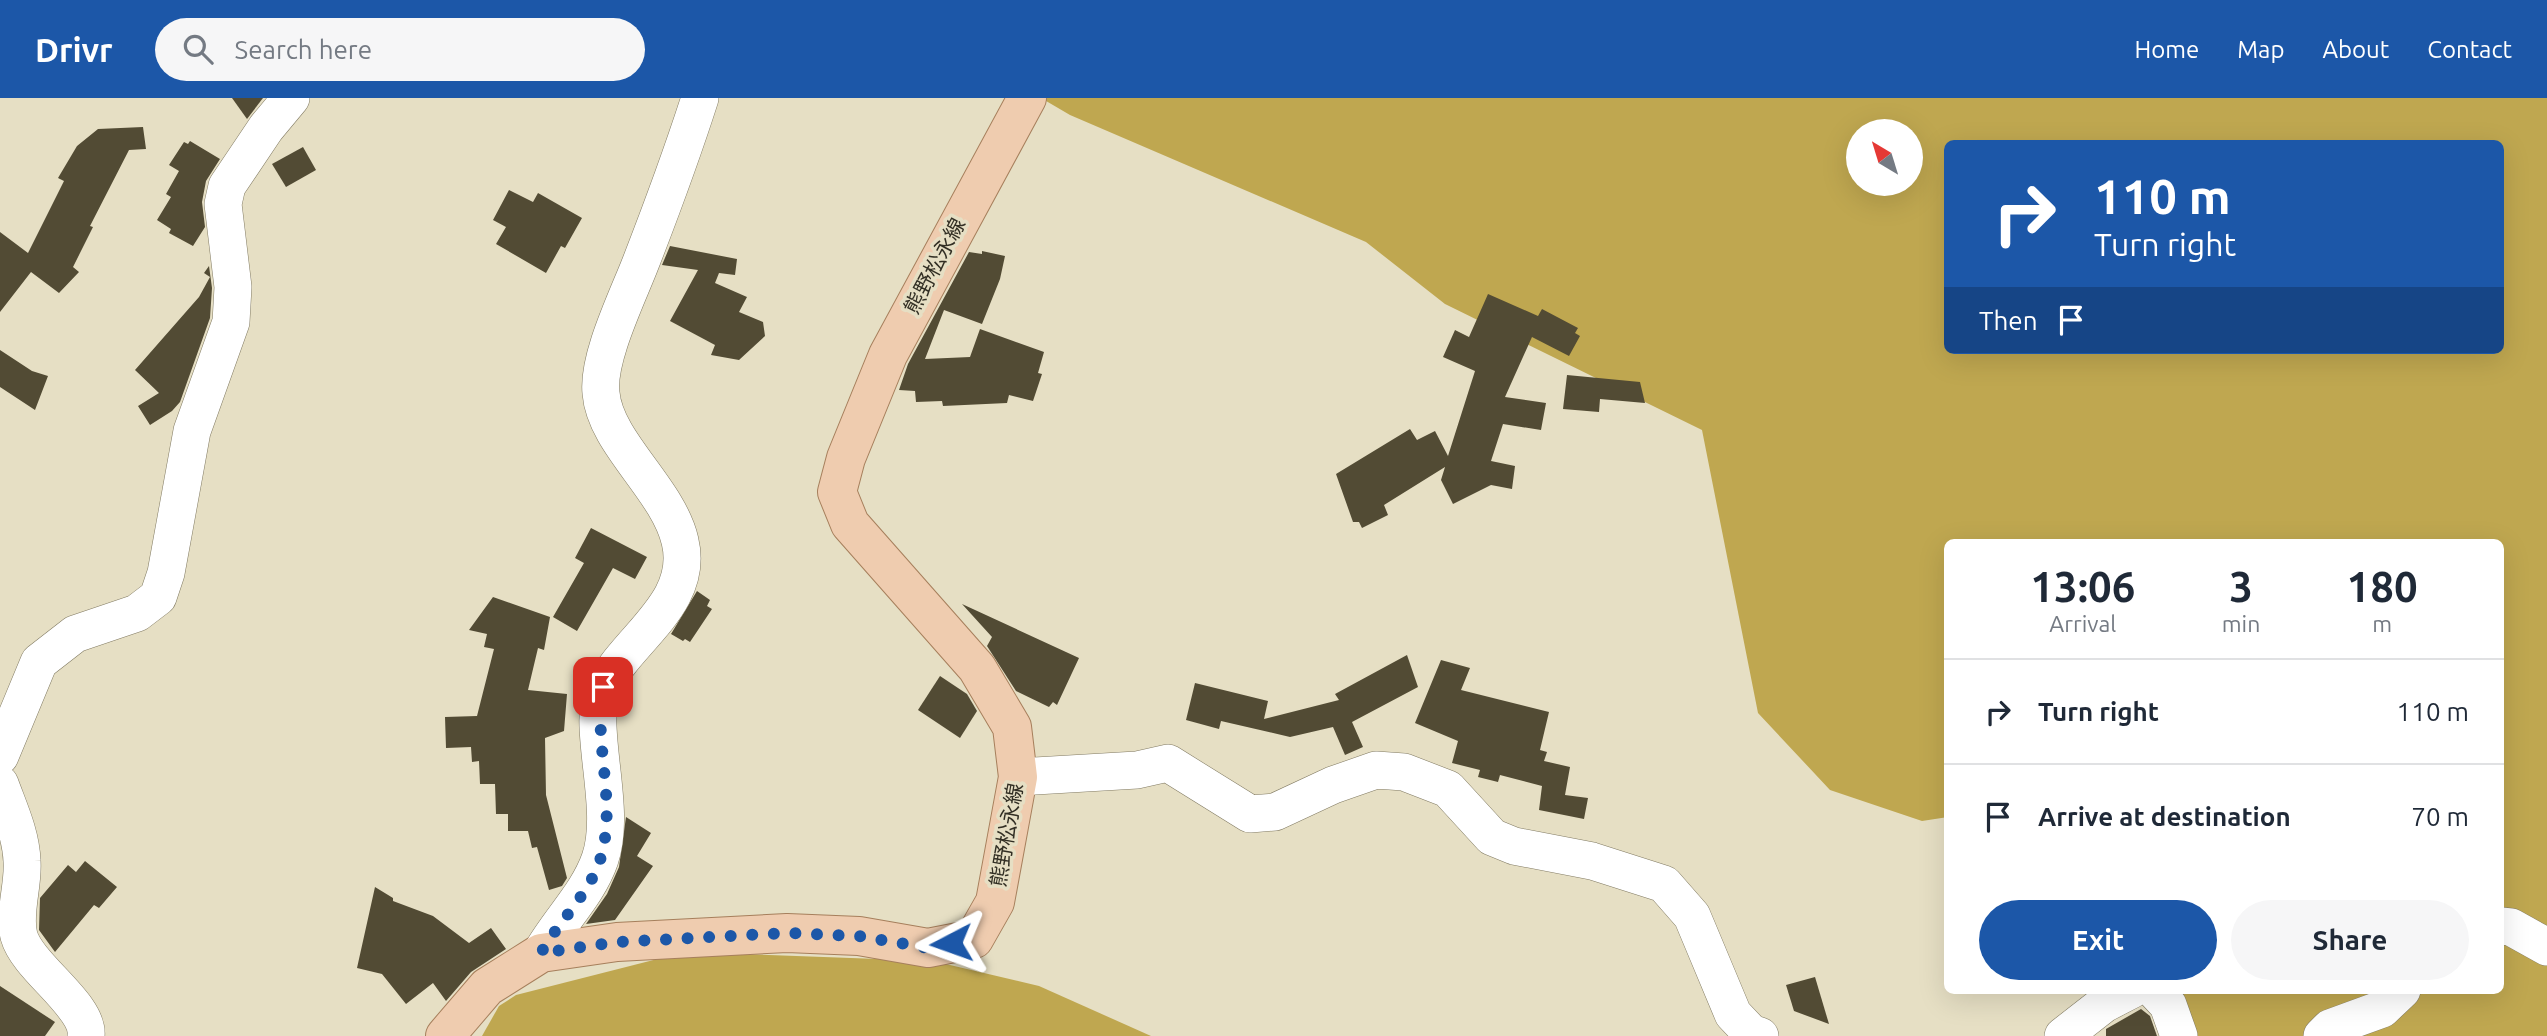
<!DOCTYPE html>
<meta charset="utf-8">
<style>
:root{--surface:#fff;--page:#f6f6f7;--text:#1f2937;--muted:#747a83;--line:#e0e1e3;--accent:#1c57a8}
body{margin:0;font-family:Ubuntu,"Noto Sans JP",sans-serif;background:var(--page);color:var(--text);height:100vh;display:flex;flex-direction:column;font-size:26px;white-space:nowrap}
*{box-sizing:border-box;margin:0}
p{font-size:23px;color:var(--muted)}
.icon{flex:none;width:38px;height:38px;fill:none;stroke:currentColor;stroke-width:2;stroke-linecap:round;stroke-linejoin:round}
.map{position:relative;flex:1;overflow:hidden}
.details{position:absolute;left:1944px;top:441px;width:560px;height:455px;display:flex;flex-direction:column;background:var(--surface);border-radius:10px;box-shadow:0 7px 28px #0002}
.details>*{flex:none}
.banner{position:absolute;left:1944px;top:42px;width:560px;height:214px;border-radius:10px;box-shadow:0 7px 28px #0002;background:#1c57a8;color:#fff;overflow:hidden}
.needle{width:46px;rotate:322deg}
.controls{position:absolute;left:1846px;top:21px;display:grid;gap:14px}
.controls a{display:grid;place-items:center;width:77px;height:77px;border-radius:50%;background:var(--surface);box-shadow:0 7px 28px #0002;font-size:35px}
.pin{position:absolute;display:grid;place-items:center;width:60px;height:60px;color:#fff;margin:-30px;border-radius:14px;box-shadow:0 4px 10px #0006}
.me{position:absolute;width:77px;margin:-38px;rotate:266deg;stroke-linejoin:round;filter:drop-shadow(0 0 5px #0008)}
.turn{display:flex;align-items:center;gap:24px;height:147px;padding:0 35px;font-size:32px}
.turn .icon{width:91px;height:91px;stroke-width:2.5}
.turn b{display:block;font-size:49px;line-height:60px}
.then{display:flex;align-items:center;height:66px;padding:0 35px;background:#0003;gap:14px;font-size:26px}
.eta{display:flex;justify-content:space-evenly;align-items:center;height:119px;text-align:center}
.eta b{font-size:42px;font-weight:700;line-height:49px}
.button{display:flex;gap:14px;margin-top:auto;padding:14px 35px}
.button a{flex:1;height:80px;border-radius:42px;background:var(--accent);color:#fff;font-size:28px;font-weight:700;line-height:80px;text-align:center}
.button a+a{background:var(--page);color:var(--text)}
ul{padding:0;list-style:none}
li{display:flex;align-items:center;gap:21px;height:105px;padding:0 35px;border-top:2px solid var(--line)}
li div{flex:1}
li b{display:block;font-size:26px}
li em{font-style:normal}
header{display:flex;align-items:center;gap:42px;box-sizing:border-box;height:98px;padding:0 35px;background:var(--accent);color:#fff}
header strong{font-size:33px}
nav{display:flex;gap:38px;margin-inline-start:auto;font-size:24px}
.search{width:490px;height:63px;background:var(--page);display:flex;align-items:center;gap:18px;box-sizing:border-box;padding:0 24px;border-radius:38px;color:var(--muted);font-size:26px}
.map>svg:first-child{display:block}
.forest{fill:#bfa750;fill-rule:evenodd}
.building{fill:#524b34}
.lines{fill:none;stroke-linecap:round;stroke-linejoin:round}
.minor-casing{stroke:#827b63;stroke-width:38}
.major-casing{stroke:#a67f5c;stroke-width:40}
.minor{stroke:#fff;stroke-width:37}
.major{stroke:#efccaf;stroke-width:38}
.route{stroke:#1c57a8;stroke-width:12;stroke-dasharray:0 21.6}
.labels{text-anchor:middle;stroke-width:7;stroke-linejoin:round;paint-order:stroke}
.street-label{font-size:21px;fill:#322f24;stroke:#e6dfc4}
</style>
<header>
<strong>Drivr</strong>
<div class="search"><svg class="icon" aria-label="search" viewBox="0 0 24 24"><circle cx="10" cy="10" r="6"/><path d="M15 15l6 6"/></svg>Search here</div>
<nav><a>Home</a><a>Map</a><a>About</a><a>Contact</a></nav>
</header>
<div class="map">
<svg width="2547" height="938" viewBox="0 0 2547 938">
<rect width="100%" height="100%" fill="#e6dfc4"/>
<!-- forest -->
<g class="forest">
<path d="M 1041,0 L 2547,0 L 2547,938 L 2166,938 L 2138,893 L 2501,892 L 2501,444 L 1948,444 L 1948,719 L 1922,723 L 1830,692 L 1758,615 L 1702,332 L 1445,206 L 1366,144 L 1070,17 ZM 1858,33 L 1911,33 L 1911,86 L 1858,86 ZM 1948,46 L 2501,46 L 2501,252 L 1948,252 Z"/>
<path d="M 685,854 L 933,863 L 1039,888 L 1151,938 L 482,938 L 499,908 L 516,897 Z"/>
</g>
<!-- building -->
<g class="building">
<path d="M 232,0 L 263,0 L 247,21 Z"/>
<path d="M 143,29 L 146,51 L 129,52 L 90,128 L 93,129 L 73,169 L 79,174 L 59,195 L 31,174 L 0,214 L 0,134 L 28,155 L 64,83 L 58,80 L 77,48 L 98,31 Z"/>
<path d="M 190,43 L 220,61 L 206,83 L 202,104 L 205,129 L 193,148 L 169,135 L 171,131 L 157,122 L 171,99 L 166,96 L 179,73 L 169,67 L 184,44 L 188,46 Z"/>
<path d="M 303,49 L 316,72 L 286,89 L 272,66 Z"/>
<path d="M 509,92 L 533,104 L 538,95 L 582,120 L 565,150 L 561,148 L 546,175 L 496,146 L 506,129 L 493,122 Z"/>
<path d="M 670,148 L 737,161 L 735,177 L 719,175 L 715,185 L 747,199 L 739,214 L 763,224 L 765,238 L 739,262 L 711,257 L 715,247 L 670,223 L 698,172 L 662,167 Z"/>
<path d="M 982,153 L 1005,158 L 1000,181 L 982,226 L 944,212 L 925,261 L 970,259 L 980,231 L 1044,254 L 1038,275 L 1042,276 L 1033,303 L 1009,297 L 1007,305 L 943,308 L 942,303 L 916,304 L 915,293 L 899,292 L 908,266 L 969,154 L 982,156 Z"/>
<path d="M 209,168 L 212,190 L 210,220 L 180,304 L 172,313 L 150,327 L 138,308 L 159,295 L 135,272 L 199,199 L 210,179 L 204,175 Z"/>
<path d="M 1488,196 L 1538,218 L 1542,211 L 1578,230 L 1575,235 L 1580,238 L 1569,258 L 1532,239 L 1505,299 L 1546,305 L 1541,332 L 1503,326 L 1491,363 L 1515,368 L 1512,391 L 1491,387 L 1453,406 L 1441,382 L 1445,369 L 1384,407 L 1388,417 L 1362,430 L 1359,424 L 1353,424 L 1336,376 L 1410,331 L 1417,342 L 1435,333 L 1448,358 L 1475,273 L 1443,259 L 1455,232 L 1469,239 Z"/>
<path d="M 0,252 L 32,273 L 48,278 L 35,312 L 0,289 Z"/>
<path d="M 1567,277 L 1640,284 L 1645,305 L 1600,301 L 1599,314 L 1563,311 Z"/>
<path d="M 591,430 L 647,459 L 635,481 L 613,470 L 577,533 L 553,519 L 584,465 L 575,460 Z"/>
<path d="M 697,493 L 710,502 L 707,508 L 712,511 L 690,544 L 685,541 L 683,543 L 671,536 Z"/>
<path d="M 493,499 L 550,519 L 544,552 L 538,550 L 528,592 L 567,596 L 564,633 L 545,640 L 546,697 L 567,780 L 562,788 L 549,792 L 537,749 L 532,750 L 528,733 L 508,733 L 508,716 L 496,716 L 495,686 L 480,686 L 479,663 L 472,664 L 471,649 L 446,650 L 445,619 L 477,618 L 494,551 L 484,549 L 487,536 L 469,532 Z"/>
<path d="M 962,506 L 1079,560 L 1057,607 L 1053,604 L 1049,609 L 1016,593 L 987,548 L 992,539 Z"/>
<path d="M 1407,557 L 1418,589 L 1352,624 L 1363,649 L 1345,657 L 1333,629 L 1290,639 L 1221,623 L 1219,631 L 1186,622 L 1195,585 L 1268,603 L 1264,621 L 1339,602 L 1335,596 Z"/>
<path d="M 1441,562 L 1470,570 L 1461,592 L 1549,614 L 1540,652 L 1547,654 L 1544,663 L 1570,669 L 1565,697 L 1588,700 L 1584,721 L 1539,712 L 1542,688 L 1500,677 L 1498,684 L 1478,679 L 1480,672 L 1452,665 L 1458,643 L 1415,625 Z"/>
<path d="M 940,578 L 967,596 L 977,613 L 960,640 L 918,612 Z"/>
<path d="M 626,719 L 651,735 L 637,758 L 653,768 L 615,822 L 586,826 L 607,796 L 619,769 Z"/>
<path d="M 85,763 L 117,789 L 99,810 L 94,807 L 55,854 L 39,832 L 40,800 L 68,767 L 76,774 Z"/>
<path d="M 375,789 L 393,800 L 393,803 L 433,818 L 469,845 L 491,830 L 506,851 L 471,874 L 446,903 L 433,885 L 406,906 L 382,876 L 357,870 Z"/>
<path d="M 1815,879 L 1829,926 L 1794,913 L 1786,887 Z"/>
<path d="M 0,888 L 55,924 L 45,938 L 0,938 Z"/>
<path d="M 2141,911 L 2150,918 L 2157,938 L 2106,938 L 2106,931 Z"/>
</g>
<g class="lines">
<defs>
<g id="minor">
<path d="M 0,658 L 39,564 L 75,536 L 137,515 L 158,499 L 166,475 L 192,333 L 231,224 L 233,189 L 223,106 L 227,88 L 266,30 L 291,0"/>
<path d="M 1018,679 L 1137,672 L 1168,665 L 1250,716 L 1275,714 L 1333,687 L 1376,672 L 1404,674 L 1448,691 L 1492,739 L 1514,748 L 1592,763 L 1664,786 L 1692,818 L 1733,916 L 1751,935 L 1760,938"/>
<path d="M 0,686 C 9,711 21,736 22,763 C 24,786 13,815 19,838 C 28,870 90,908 86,938"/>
<path d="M 2501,828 L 2511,829 L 2547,849"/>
<path d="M 541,855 C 559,823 588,796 600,761 C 618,709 585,627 604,588 C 628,540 695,505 680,443 C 668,391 605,345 601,295 C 597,260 628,198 641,164 C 662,110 682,56 700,0"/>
<path d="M 2154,892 L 2168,907 L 2179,938"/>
<path d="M 2063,938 L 2104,906 L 2131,892"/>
<path d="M 2322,938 L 2330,930 L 2382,911 L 2402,892"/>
</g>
<path id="major" d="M 445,938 L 487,889 L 541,855 L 617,844 L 787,835 L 859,838 L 928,850 L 974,841 L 995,804 L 1018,679 L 1012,629 L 977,570 L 850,426 L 837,394 L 846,360 L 888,257 L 1027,0"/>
</defs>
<!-- minor casing -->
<use href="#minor" class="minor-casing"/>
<!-- major casing -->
<use href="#major" class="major-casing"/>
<!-- minor -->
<use href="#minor" class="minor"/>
<!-- major -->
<use href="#major" class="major"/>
</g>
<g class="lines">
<!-- route -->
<path class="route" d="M 603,589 C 593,645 617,703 601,759 C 591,794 559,823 541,855 L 617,844 L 787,835 L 859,838 L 928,850 L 951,845"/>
</g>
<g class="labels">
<!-- street labels -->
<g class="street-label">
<text transform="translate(935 168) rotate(-62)" y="7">熊野松永線</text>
<text transform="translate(1007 737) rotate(-80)" y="7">熊野松永線</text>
</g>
</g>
</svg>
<div class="controls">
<a><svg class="needle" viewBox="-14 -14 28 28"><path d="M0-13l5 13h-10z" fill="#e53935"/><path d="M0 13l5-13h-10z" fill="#747a83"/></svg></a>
</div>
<div class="pin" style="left:603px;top:589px;background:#d93025"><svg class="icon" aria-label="arrive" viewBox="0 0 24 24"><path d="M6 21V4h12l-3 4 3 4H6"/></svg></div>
<svg class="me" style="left:951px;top:845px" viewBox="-20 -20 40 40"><path d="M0-17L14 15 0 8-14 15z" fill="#1c57a8" stroke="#fff" stroke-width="4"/></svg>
<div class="banner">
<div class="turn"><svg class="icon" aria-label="right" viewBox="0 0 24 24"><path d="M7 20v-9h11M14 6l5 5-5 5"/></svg><div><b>110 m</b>Turn right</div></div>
<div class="then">Then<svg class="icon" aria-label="arrive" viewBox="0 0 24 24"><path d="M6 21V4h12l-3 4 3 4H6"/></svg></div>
</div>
<section class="details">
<div class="eta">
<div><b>13:06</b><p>Arrival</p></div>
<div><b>3</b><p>min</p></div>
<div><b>180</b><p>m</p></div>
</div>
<ul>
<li><svg class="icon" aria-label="right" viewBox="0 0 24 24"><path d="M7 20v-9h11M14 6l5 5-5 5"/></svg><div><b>Turn right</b></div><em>110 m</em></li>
<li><svg class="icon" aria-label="arrive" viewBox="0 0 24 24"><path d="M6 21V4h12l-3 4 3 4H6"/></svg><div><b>Arrive at destination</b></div><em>70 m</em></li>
</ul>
<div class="button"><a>Exit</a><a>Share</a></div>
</section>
</div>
